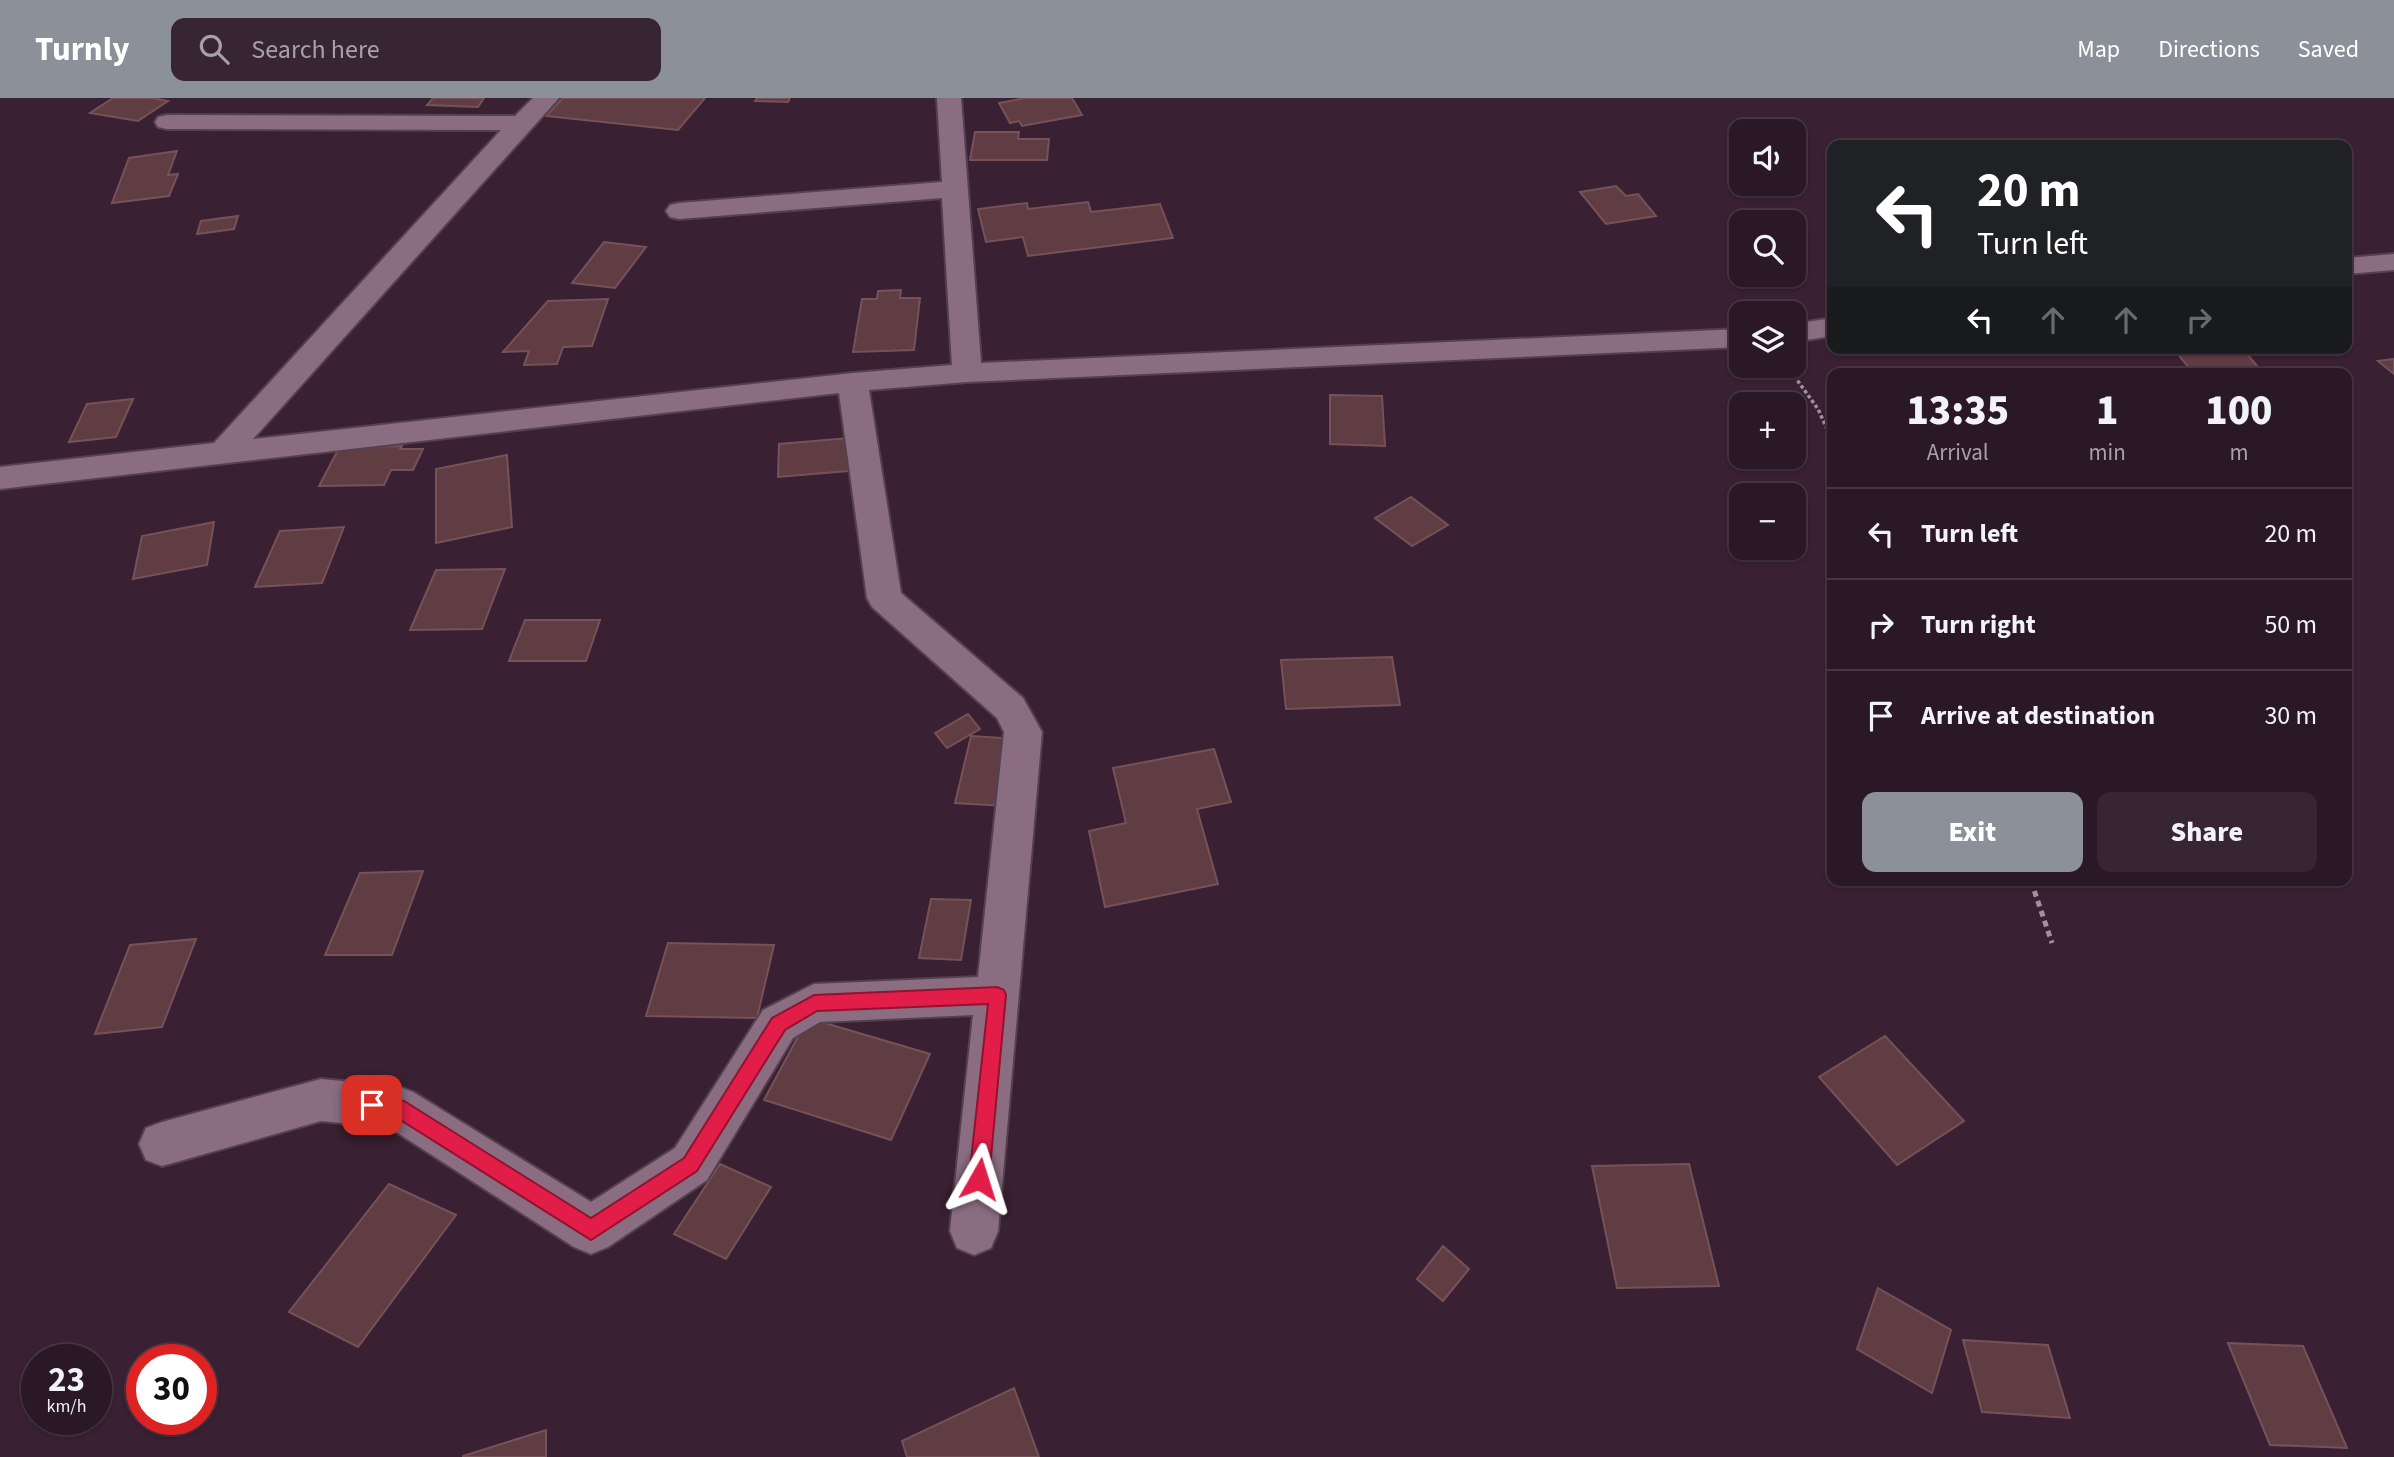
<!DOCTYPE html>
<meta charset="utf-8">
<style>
:root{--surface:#2b1826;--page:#372532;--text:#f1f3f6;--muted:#a6a0a7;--line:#473743;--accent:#8c9099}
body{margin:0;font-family:"Source Sans 3",sans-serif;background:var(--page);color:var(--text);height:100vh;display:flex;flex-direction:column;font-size:26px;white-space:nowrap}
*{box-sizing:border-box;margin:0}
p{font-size:23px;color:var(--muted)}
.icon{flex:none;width:38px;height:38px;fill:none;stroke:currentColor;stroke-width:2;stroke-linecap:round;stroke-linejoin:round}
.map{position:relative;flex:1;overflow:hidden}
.sheet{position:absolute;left:1827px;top:270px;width:525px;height:518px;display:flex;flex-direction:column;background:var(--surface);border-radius:14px;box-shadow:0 2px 5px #0004,0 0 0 2px var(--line)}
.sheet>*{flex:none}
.banner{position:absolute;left:1827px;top:42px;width:525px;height:214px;border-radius:14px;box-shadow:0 2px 5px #0004,0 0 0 2px var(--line);background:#202124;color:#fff;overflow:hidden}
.buttons{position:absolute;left:1729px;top:21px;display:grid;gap:14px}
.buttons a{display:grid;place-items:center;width:77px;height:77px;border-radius:14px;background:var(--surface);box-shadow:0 2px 5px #0004,0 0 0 2px var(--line);font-size:35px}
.speed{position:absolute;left:21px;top:1246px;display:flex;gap:14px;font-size:35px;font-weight:700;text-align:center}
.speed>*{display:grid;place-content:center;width:91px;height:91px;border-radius:50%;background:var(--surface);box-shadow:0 2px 5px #0004,0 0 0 2px var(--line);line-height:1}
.speed small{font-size:18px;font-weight:400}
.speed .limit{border:10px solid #d22;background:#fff;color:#111}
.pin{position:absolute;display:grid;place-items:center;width:60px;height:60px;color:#fff;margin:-30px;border-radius:14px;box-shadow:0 4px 10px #0006}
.me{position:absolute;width:77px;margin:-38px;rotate:6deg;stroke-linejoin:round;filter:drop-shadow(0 0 5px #0008)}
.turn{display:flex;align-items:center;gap:24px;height:147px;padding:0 35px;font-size:32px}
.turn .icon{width:91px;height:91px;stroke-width:2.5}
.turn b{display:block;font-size:49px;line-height:60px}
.lanes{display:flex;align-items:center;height:66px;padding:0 35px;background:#0003;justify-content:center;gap:35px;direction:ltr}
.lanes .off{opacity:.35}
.eta{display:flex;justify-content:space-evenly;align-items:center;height:119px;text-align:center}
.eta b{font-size:42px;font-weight:800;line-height:49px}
.action{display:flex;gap:14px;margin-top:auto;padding:14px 35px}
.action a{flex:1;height:80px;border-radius:14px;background:var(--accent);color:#fff;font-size:28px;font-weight:800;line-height:80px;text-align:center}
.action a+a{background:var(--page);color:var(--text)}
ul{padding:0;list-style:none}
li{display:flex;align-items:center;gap:21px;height:91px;padding:0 35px;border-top:2px solid var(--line)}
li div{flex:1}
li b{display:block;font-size:26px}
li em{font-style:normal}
header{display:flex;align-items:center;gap:42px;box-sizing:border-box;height:98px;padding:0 35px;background:var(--accent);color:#fff}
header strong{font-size:33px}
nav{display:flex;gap:38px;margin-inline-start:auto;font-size:24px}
.search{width:490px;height:63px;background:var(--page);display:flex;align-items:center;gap:18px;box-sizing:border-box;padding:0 24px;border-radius:14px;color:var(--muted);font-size:26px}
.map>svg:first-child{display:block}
.building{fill:#5f3d43;stroke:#765258;stroke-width:2}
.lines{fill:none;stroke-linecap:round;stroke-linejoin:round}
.street-casing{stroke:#55404f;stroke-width:4}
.path-far2{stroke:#a38f9d;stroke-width:3.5;stroke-dasharray:3.5 2.5;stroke-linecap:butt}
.path-far1{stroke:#a38f9d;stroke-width:4.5;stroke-dasharray:5 3.5;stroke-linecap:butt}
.path{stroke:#a38f9d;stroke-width:5;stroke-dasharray:6 4.5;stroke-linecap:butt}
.street{fill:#8b6d82;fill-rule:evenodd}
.route{fill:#e11d48;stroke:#92132f;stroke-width:2}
</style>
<header>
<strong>Turnly</strong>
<div class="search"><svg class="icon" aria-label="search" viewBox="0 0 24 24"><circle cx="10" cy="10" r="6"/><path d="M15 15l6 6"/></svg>Search here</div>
<nav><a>Map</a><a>Directions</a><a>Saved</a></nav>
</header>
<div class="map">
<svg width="2394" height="1359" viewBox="0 0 2394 1359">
<rect width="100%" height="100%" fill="#392032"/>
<!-- building -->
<g class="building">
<path d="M 113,0 L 153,0 L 168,3 L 138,23 L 90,15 Z"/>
<path d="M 433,0 L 484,0 L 478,9 L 427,7 Z"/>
<path d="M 563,0 L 705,0 L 678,32 L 546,18 Z"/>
<path d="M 757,0 L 790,0 L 788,4 L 755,3 Z"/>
<path d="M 1026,0 L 1072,0 L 1082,17 L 1022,28 L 1019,23 L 1010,25 L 999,5 Z"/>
<path d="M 975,34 L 1019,34 L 1018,41 L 1049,41 L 1047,62 L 970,62 Z"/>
<path d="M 177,53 L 168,77 L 178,76 L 169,98 L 112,105 L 129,60 Z"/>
<path d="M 1616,88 L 1626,98 L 1638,96 L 1656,118 L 1606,126 L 1580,94 Z"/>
<path d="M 1088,104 L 1091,114 L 1160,106 L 1173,140 L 1028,158 L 1023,139 L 986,144 L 978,111 L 1027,105 L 1028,111 Z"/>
<path d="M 238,118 L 234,131 L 197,136 L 201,123 Z"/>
<path d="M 604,144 L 646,149 L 615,190 L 572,185 Z"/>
<path d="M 901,192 L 900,200 L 920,200 L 914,252 L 853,254 L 862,201 L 877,201 L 878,193 Z"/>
<path d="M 608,201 L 592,248 L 563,249 L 557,266 L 524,267 L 529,253 L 503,254 L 548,203 Z"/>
<path d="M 2173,250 L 2242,250 L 2263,275 L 2193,275 Z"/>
<path d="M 2394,261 L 2394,276 L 2378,263 Z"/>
<path d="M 1330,297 L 1382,298 L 1385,348 L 1330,346 Z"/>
<path d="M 133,301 L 116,339 L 69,344 L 87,306 Z"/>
<path d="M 849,340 L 848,373 L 778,379 L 779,346 Z"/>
<path d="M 402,348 L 400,351 L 423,351 L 413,372 L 391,372 L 384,387 L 319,388 L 339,350 Z"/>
<path d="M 507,357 L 512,429 L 436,445 L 436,371 Z"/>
<path d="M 1411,399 L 1448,427 L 1412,448 L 1375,420 Z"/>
<path d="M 214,424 L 207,467 L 133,481 L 142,438 Z"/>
<path d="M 344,429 L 322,485 L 255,489 L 280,433 Z"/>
<path d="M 505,471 L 482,531 L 410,532 L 436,472 Z"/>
<path d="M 525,522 L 600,522 L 586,563 L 509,563 Z"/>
<path d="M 1392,559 L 1400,607 L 1286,611 L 1281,562 Z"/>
<path d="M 968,616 L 980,631 L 947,650 L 935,635 Z"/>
<path d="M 971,638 L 1020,641 L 1006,708 L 955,705 Z"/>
<path d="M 1214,651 L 1231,704 L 1197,711 L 1218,786 L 1105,809 L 1089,733 L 1126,725 L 1113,670 Z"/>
<path d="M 423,773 L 392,857 L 325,857 L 360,775 Z"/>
<path d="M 931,801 L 971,802 L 961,862 L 919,860 Z"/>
<path d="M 196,841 L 162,929 L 95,936 L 130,847 Z"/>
<path d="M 668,845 L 774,847 L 757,920 L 646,918 Z"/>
<path d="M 808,920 L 930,956 L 891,1042 L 764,1002 Z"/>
<path d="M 1885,938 L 1964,1023 L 1897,1067 L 1819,979 Z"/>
<path d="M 720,1066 L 771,1089 L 726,1161 L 674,1136 Z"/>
<path d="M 1689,1066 L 1719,1188 L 1617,1190 L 1592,1068 Z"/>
<path d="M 389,1086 L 456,1117 L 358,1249 L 289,1214 Z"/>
<path d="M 1443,1148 L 1469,1171 L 1443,1203 L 1417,1181 Z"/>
<path d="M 1878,1190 L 1951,1232 L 1932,1295 L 1857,1251 Z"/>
<path d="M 1963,1242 L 2048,1247 L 2070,1320 L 1982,1314 Z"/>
<path d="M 2228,1245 L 2303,1248 L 2347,1350 L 2270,1347 Z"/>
<path d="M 1014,1290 L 1039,1359 L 907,1359 L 902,1343 Z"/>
<path d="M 546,1332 L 546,1359 L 463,1359 L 463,1358 Z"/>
</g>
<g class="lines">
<defs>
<g id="street">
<path d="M 533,0 L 559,0 L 253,341 L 853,275 L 952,267 L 942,100 L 679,121 L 670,119 L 666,113 L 670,107 L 679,105 L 942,84 L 937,0 L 961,0 L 981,265 L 1741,231 L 1741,249 L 967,284 L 869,292 L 901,495 L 1023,600 L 1042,634 L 998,1133 L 991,1150 L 974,1157 L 957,1150 L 950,1133 L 973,917 L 820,924 L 793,940 L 707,1082 L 608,1149 L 591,1156 L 574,1149 L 390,1030 L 321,1023 L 162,1068 L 146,1062 L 139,1046 L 146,1030 L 162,1024 L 321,981 L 397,988 L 413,994 L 591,1104 L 675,1050 L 763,912 L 814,886 L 978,879 L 1004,634 L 997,620 L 872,509 L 867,500 L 839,295 L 0,391 L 0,369 L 214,345 L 501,32 L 167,31 L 158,29 L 155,24 L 158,19 L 167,17 L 515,18 Z"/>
<path d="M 2394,156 L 2394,172 L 2347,176 L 2347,160 Z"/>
<path d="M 1832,220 L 1832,238 L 1794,244 L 1794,226 Z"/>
</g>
</defs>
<!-- street casing -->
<use href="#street" class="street-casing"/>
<!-- path-far2 -->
<path class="path-far2" d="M 1787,268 L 1818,311 L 1832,342"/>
<!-- path-far1 -->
<path class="path-far1" d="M 2031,782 L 2032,785"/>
<!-- path -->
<path class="path" d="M 2031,783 L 2052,845"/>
<!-- street -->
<use href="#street" class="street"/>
</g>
<!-- route -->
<path class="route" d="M 997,889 L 1004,892 L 1006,897 L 989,1081 L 986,1087 L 979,1090 L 972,1087 L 969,1081 L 988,906 L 817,913 L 785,932 L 697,1073 L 591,1142 L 394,1018 L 365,1013 L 362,1007 L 365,1001 L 372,998 L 404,1003 L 591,1120 L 684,1060 L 772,920 L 814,897 Z"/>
</svg>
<div class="buttons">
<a><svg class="icon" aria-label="sound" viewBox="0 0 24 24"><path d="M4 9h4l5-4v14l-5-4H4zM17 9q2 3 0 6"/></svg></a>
<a><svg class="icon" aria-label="search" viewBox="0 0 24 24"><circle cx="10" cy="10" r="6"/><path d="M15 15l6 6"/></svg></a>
<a><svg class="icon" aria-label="layers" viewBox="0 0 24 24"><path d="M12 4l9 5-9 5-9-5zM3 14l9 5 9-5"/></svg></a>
<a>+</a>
<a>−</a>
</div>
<div class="speed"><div>23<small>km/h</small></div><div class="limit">30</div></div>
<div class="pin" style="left:372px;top:1007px;background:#d93025"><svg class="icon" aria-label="arrive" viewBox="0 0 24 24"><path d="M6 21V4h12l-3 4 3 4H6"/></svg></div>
<svg class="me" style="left:979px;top:1081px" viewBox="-20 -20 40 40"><path d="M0-17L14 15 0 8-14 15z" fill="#e11d48" stroke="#fff" stroke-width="4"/></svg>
<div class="banner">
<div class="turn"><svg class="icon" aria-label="left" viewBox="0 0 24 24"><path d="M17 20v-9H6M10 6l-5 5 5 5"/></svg><div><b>20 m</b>Turn left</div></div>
<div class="lanes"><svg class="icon" aria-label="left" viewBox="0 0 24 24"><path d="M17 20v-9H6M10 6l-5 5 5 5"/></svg><svg class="icon off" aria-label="ahead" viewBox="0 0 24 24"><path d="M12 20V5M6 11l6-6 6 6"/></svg><svg class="icon off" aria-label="ahead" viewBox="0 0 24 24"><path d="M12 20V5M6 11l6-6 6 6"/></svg><svg class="icon off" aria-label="right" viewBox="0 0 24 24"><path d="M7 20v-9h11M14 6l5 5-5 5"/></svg></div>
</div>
<section class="sheet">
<div class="eta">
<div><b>13:35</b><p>Arrival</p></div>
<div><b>1</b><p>min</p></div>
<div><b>100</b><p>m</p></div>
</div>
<ul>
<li><svg class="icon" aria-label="left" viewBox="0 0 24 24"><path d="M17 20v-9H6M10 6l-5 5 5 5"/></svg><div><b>Turn left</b></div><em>20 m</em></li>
<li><svg class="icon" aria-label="right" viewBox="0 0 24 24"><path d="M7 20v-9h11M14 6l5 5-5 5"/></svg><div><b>Turn right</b></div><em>50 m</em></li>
<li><svg class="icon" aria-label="arrive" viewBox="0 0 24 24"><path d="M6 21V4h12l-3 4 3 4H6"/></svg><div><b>Arrive at destination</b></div><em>30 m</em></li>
</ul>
<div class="action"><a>Exit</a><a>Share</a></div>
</section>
</div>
